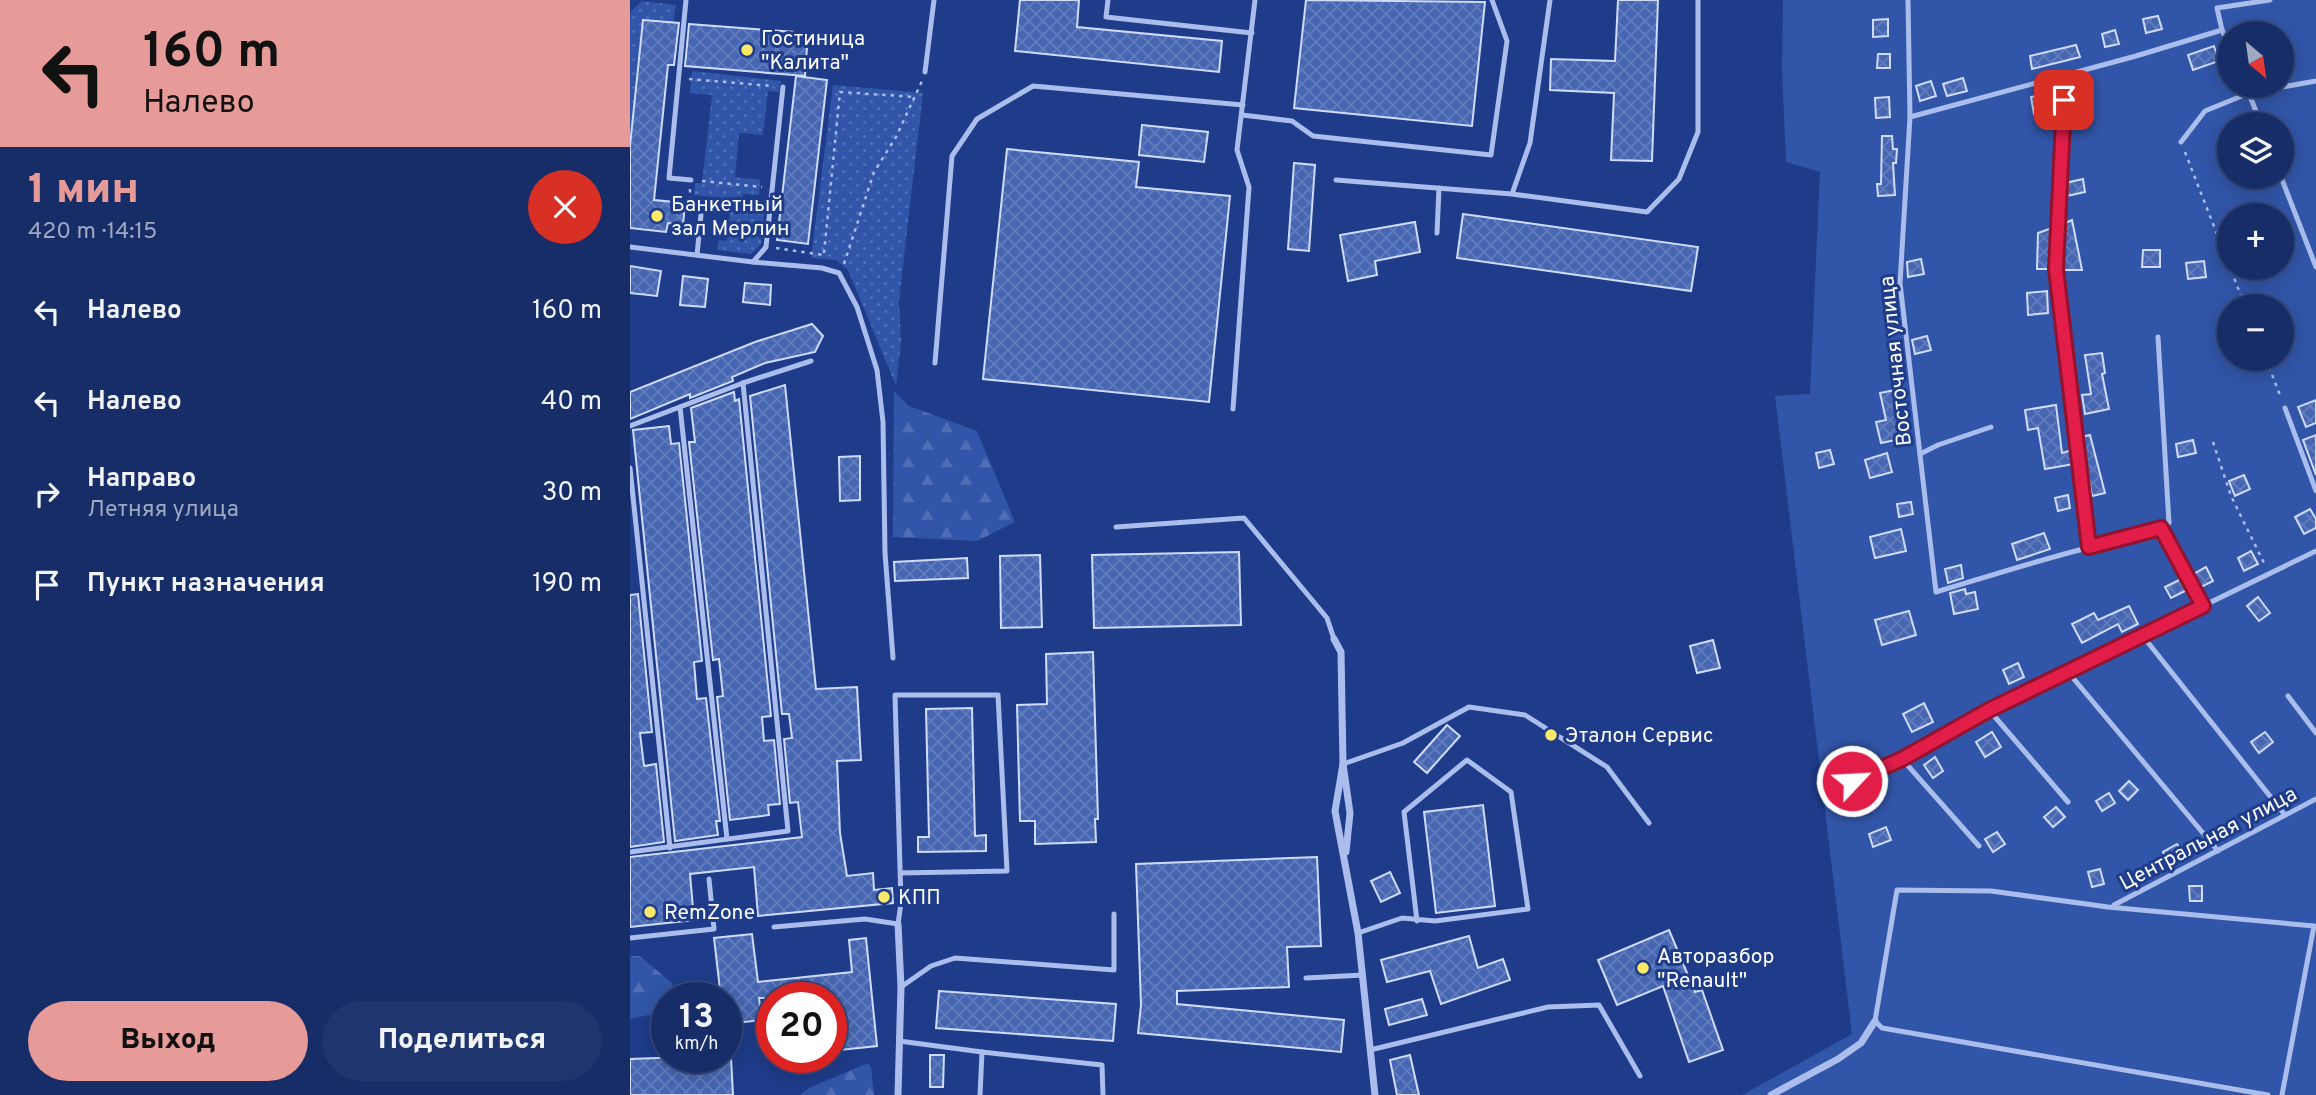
<!DOCTYPE html>
<html lang="ru">
<meta charset="utf-8">
<style>
:root{--surface:#162d68;--page:#1f356e;--text:#f1f3f6;--muted:#9ea8c0;--line:#35497c;--accent:#e69b98}
body{margin:0;font-family:Overpass,sans-serif;background:var(--page);color:var(--text);height:100vh;display:flex;flex-direction:column;font-size:26px;white-space:nowrap}
*{box-sizing:border-box;margin:0}
p{font-size:23px;color:var(--muted)}
.icon{flex:none;width:38px;height:38px;fill:none;stroke:currentColor;stroke-width:2;stroke-linecap:round;stroke-linejoin:round}
.map{position:relative;flex:1;overflow:hidden}
.panel{display:flex;flex-direction:column;background:var(--surface);width:630px}
.panel>*{flex:none}
.top-card{background:#e69b98;color:#111;overflow:hidden}
.needle{width:46px;rotate:151deg}
.controls{position:absolute;left:1587px;top:21px;display:grid;gap:14px}
.controls a{display:grid;place-items:center;width:77px;height:77px;border-radius:50%;background:var(--surface);box-shadow:0 4px 18px #0003,0 0 0 2px var(--line);font-size:35px}
.speed{position:absolute;left:21px;top:982px;display:flex;gap:14px;font-size:35px;font-weight:700;text-align:center}
.speed>*{display:grid;place-content:center;width:91px;height:91px;border-radius:50%;background:var(--surface);box-shadow:0 4px 18px #0003,0 0 0 2px var(--line);line-height:1}
.speed small{font-size:18px;font-weight:400}
.speed .limit{border:10px solid #d22;background:#fff;color:#111}
.pin{position:absolute;display:grid;place-items:center;width:60px;height:60px;color:#fff;margin:-30px;border-radius:14px;box-shadow:0 4px 10px #0006}
.me{position:absolute;width:77px;margin:-38px;rotate:65deg;stroke-linejoin:round;filter:drop-shadow(0 0 5px #0008)}
.turn{display:flex;align-items:center;gap:24px;height:147px;padding:0 28px;font-size:32px}
.turn .icon{width:91px;height:91px;stroke-width:2.5}
.turn b{display:block;font-size:49px;line-height:60px}
.round{display:grid;place-items:center;flex:none;width:74px;height:74px;border-radius:37px;background:var(--page)}
.summary{display:flex;align-items:center;justify-content:space-between;height:119px;padding:0 28px}
h1{font-size:42px;font-weight:800;line-height:52px;color:var(--accent)}
.cta{display:flex;gap:14px;margin-top:auto;padding:14px 28px}
.cta a{flex:1;height:80px;border-radius:42px;background:var(--accent);color:#111;font-size:28px;font-weight:800;line-height:80px;text-align:center}
.cta a+a{background:var(--page);color:var(--text)}
ul{padding:0;list-style:none}
li{display:flex;align-items:center;gap:21px;height:91px;padding:0 28px}
li div{flex:1}
li b{display:block;font-size:26px}
li em{font-style:normal}
main{display:flex;flex:1;min-height:0}
.map>svg:first-child{display:block}
.grass{fill:url(#grass-dots)}
.forest{fill:url(#forest-firs)}
.green{fill:#3155a8;fill-rule:evenodd}
.building{fill:url(#building-cross-hatch);stroke:#cfdbf9;stroke-width:2}
.lines{fill:none;stroke-linecap:round;stroke-linejoin:round}
.path{stroke:#aabdec;stroke-width:2.5;stroke-dasharray:3.5 5;stroke-linecap:butt}
.lane{stroke:#aabdec;stroke-width:5}
.street{stroke:#aabdec;stroke-width:7}
.route-casing{stroke:#92132f;stroke-width:18}
.route{stroke:#e11d48;stroke-width:12}
.poi-dot{fill:#fbe869;stroke:#1e3c8a;stroke-width:2.5}
.labels{text-anchor:middle;stroke-width:6;stroke-linejoin:round;paint-order:stroke}
.poi-label{font-size:21px;fill:#fff;stroke:#1e3c8a;text-anchor:start}
.street-label{font-size:21px;fill:#fff;stroke:#1e3c8a}
</style>
<main>
<section class="panel">
<div class="top-card">
<div class="turn"><svg class="icon" aria-label="left" viewBox="0 0 24 24"><path d="M17 20v-9H6M10 6l-5 5 5 5"/></svg><div><b>160 m</b>Налево</div></div>
</div>
<div class="summary"><div><h1>1 мин</h1><p>420 m · 14:15</p></div><a class="round" style="background:#d93025;color:#fff"><svg class="icon" aria-label="close" viewBox="0 0 24 24"><path d="M6 6l12 12M18 6L6 18"/></svg></a></div>
<ul>
<li><svg class="icon" aria-label="left" viewBox="0 0 24 24"><path d="M17 20v-9H6M10 6l-5 5 5 5"/></svg><div><b>Налево</b></div><em>160 m</em></li>
<li><svg class="icon" aria-label="left" viewBox="0 0 24 24"><path d="M17 20v-9H6M10 6l-5 5 5 5"/></svg><div><b>Налево</b></div><em>40 m</em></li>
<li><svg class="icon" aria-label="right" viewBox="0 0 24 24"><path d="M7 20v-9h11M14 6l5 5-5 5"/></svg><div><b>Направо</b><p>Летняя улица</p></div><em>30 m</em></li>
<li><svg class="icon" aria-label="arrive" viewBox="0 0 24 24"><path d="M6 21V4h12l-3 4 3 4H6"/></svg><div><b>Пункт назначения</b></div><em>190 m</em></li>
</ul>
<div class="cta"><a>Выход</a><a>Поделиться</a></div>
</section>
<div class="map">
<svg width="1686" height="1095" viewBox="0 0 1686 1095">
<defs>
<pattern id="grass-dots" width="8" height="8" patternUnits="userSpaceOnUse" patternTransform="scale(1.75)"><rect width="8" height="8" fill="#3155a8"/><path d="M2 2h.1M6 6h.1" fill="none" stroke="#506eb5" stroke-width="1.8" stroke-linecap="round"/></pattern>
<pattern id="forest-firs" width="22" height="20" patternUnits="userSpaceOnUse" patternTransform="scale(1.75)"><rect width="22" height="20" fill="#3155a8"/><path d="M5 1l3.5 6h-7zM16 11l3.5 6h-7z" fill="#506eb5"/></pattern>
<pattern id="building-cross-hatch" width="8" height="8" patternUnits="userSpaceOnUse" patternTransform="scale(1.75)"><rect width="8" height="8" fill="#4666b2"/><path d="M0 0l8 8M0 8l8-8" fill="none" stroke="#627dbe"/></pattern>
</defs>
<rect width="100%" height="100%" fill="#1e3c8a"/>
<!-- grass -->
<g class="grass">
<path d="M 12,1 L 46,5 L 43,23 L 13,20 L 0,146 L 0,22 L 1,11 Z"/>
<path d="M 62,71 L 151,81 L 149,92 L 138,91 L 133,135 L 109,133 L 105,177 L 130,180 L 129,195 L 113,194 L 111,212 L 134,214 L 131,244 L 121,254 L 87,250 L 89,240 L 97,241 L 101,199 L 64,195 L 65,183 L 72,183 L 82,95 L 60,93 Z"/>
<path d="M 203,85 L 293,93 L 269,300 L 271,342 L 266,386 L 218,270 L 206,260 L 181,258 Z"/>
</g>
<!-- forest -->
<g class="forest">
<path d="M 264,391 L 279,406 L 347,431 L 385,522 L 347,541 L 263,537 Z"/>
<path d="M 0,956 L 10,956 L 42,983 L 45,997 L 37,998 L 37,1011 L 0,1019 Z"/>
<path d="M 238,1063 L 241,1067 L 244,1095 L 170,1095 L 179,1088 Z"/>
</g>
<!-- green -->
<path class="green" d="M 1153,0 L 1686,0 L 1686,1095 L 1112,1095 L 1222,1034 L 1145,396 L 1180,394 L 1190,172 L 1156,162 L 1152,69 ZM 1600,33 L 1652,33 L 1652,86 L 1600,86 ZM 1600,124 L 1652,124 L 1652,177 L 1600,177 ZM 1600,215 L 1652,215 L 1652,268 L 1600,268 ZM 1600,306 L 1652,306 L 1652,359 L 1600,359 Z"/>
<!-- building -->
<g class="building">
<path d="M 390,0 L 449,0 L 447,27 L 592,41 L 589,72 L 385,51 Z"/>
<path d="M 676,0 L 855,2 L 842,126 L 664,108 Z"/>
<path d="M 988,0 L 1028,0 L 1022,161 L 981,160 L 984,93 L 920,90 L 921,59 L 985,61 Z"/>
<path d="M 1528,16 L 1532,29 L 1516,33 L 1513,19 Z"/>
<path d="M 1258,19 L 1258,36 L 1243,37 L 1243,20 Z"/>
<path d="M 13,20 L 49,23 L 44,65 L 38,65 L 24,200 L 55,203 L 53,225 L 38,223 L 36,232 L 0,228 L 0,146 Z"/>
<path d="M 59,24 L 178,33 L 175,76 L 55,66 Z"/>
<path d="M 1485,30 L 1489,44 L 1475,47 L 1472,34 Z"/>
<path d="M 1446,45 L 1450,57 L 1402,69 L 1400,56 Z"/>
<path d="M 1584,46 L 1589,61 L 1563,70 L 1558,55 Z"/>
<path d="M 1248,54 L 1260,54 L 1260,68 L 1247,68 Z"/>
<path d="M 166,76 L 197,80 L 178,244 L 147,240 Z"/>
<path d="M 1333,78 L 1337,91 L 1317,96 L 1313,84 Z"/>
<path d="M 1301,81 L 1306,96 L 1290,101 L 1286,86 Z"/>
<path d="M 1415,95 L 1417,111 L 1404,114 L 1401,97 Z"/>
<path d="M 1259,97 L 1260,117 L 1246,118 L 1245,98 Z"/>
<path d="M 512,125 L 578,132 L 574,162 L 509,155 Z"/>
<path d="M 1252,136 L 1262,136 L 1263,149 L 1267,149 L 1266,163 L 1263,163 L 1265,195 L 1248,196 L 1247,184 L 1251,184 Z"/>
<path d="M 377,149 L 509,162 L 506,187 L 600,196 L 579,402 L 353,379 Z"/>
<path d="M 664,163 L 685,165 L 679,251 L 658,249 Z"/>
<path d="M 1453,179 L 1455,192 L 1437,196 L 1435,183 Z"/>
<path d="M 833,214 L 1068,247 L 1061,291 L 827,258 Z"/>
<path d="M 1442,220 L 1452,270 L 1431,270 L 1433,224 Z"/>
<path d="M 785,222 L 790,252 L 745,261 L 747,275 L 718,281 L 710,235 Z"/>
<path d="M 1422,228 L 1421,269 L 1407,269 L 1408,233 Z"/>
<path d="M 1513,250 L 1530,250 L 1530,267 L 1512,267 Z"/>
<path d="M 1291,259 L 1294,274 L 1278,277 L 1277,262 Z"/>
<path d="M 1574,261 L 1576,277 L 1558,279 L 1556,263 Z"/>
<path d="M 0,266 L 31,271 L 27,296 L 0,293 Z"/>
<path d="M 53,276 L 78,279 L 75,307 L 50,305 Z"/>
<path d="M 115,283 L 141,285 L 140,305 L 113,302 Z"/>
<path d="M 1417,291 L 1418,313 L 1398,315 L 1397,293 Z"/>
<path d="M 182,324 L 193,336 L 185,352 L 135,363 L 102,377 L 103,381 L 60,398 L 60,394 L 0,419 L 0,392 L 125,342 Z"/>
<path d="M 1297,336 L 1301,350 L 1285,354 L 1282,340 Z"/>
<path d="M 1472,353 L 1475,373 L 1472,374 L 1479,409 L 1455,414 L 1452,395 L 1461,394 L 1455,355 Z"/>
<path d="M 155,385 L 186,689 L 227,687 L 231,760 L 207,761 L 210,833 L 217,876 L 243,873 L 244,890 L 262,888 L 263,903 L 128,916 L 124,867 L 60,874 L 64,920 L 0,927 L 0,857 L 172,837 L 168,802 L 160,803 L 154,739 L 162,738 L 159,714 L 152,714 L 120,396 Z"/>
<path d="M 1265,390 L 1275,438 L 1251,443 L 1246,422 L 1256,420 L 1250,393 Z"/>
<path d="M 104,392 L 105,401 L 109,399 L 141,716 L 132,717 L 134,741 L 144,740 L 150,804 L 138,805 L 139,815 L 100,820 L 87,697 L 93,696 L 89,659 L 83,660 L 59,442 L 65,442 L 61,408 Z"/>
<path d="M 1686,400 L 1686,423 L 1676,427 L 1668,407 Z"/>
<path d="M 1426,405 L 1432,453 L 1442,450 L 1444,464 L 1415,469 L 1408,428 L 1398,430 L 1395,410 Z"/>
<path d="M 39,426 L 41,444 L 49,443 L 72,661 L 64,662 L 67,699 L 76,698 L 90,821 L 86,821 L 88,835 L 45,841 L 3,430 Z"/>
<path d="M 1460,435 L 1475,493 L 1462,496 L 1451,437 Z"/>
<path d="M 1686,435 L 1686,475 L 1673,440 Z"/>
<path d="M 1563,440 L 1566,453 L 1548,457 L 1546,444 Z"/>
<path d="M 1200,450 L 1204,464 L 1189,468 L 1186,453 Z"/>
<path d="M 1257,453 L 1262,472 L 1240,478 L 1235,460 Z"/>
<path d="M 230,456 L 230,500 L 210,501 L 209,457 Z"/>
<path d="M 1614,475 L 1620,489 L 1605,496 L 1599,481 Z"/>
<path d="M 1438,495 L 1440,508 L 1428,511 L 1425,498 Z"/>
<path d="M 1281,502 L 1283,514 L 1269,517 L 1267,504 Z"/>
<path d="M 1680,509 L 1686,519 L 1686,528 L 1674,534 L 1665,517 Z"/>
<path d="M 1271,529 L 1276,551 L 1245,558 L 1240,537 Z"/>
<path d="M 1414,533 L 1420,549 L 1387,560 L 1382,544 Z"/>
<path d="M 1621,551 L 1628,564 L 1614,571 L 1608,558 Z"/>
<path d="M 609,552 L 611,625 L 464,628 L 462,555 Z"/>
<path d="M 410,555 L 412,627 L 371,628 L 370,556 Z"/>
<path d="M 337,558 L 338,578 L 265,581 L 264,562 Z"/>
<path d="M 1331,565 L 1333,578 L 1318,583 L 1315,569 Z"/>
<path d="M 1576,567 L 1583,581 L 1569,588 L 1562,575 Z"/>
<path d="M 1551,579 L 1557,590 L 1541,598 L 1535,587 Z"/>
<path d="M 1335,589 L 1336,594 L 1345,592 L 1348,609 L 1324,614 L 1320,593 Z"/>
<path d="M 8,594 L 22,732 L 10,733 L 14,766 L 26,764 L 34,842 L 0,847 L 0,595 Z"/>
<path d="M 1628,597 L 1640,613 L 1629,621 L 1617,606 Z"/>
<path d="M 1499,606 L 1508,624 L 1492,632 L 1488,624 L 1452,643 L 1442,624 L 1464,613 L 1468,620 Z"/>
<path d="M 1279,611 L 1286,635 L 1252,645 L 1245,620 Z"/>
<path d="M 1083,640 L 1090,668 L 1067,673 L 1060,646 Z"/>
<path d="M 463,652 L 468,819 L 465,819 L 466,842 L 405,844 L 405,821 L 390,821 L 387,705 L 417,704 L 416,654 Z"/>
<path d="M 1388,663 L 1394,677 L 1379,684 L 1373,670 Z"/>
<path d="M 1294,703 L 1303,722 L 1282,732 L 1273,714 Z"/>
<path d="M 342,708 L 345,836 L 356,835 L 356,851 L 288,852 L 288,837 L 299,837 L 296,709 Z"/>
<path d="M 817,725 L 830,736 L 797,773 L 784,762 Z"/>
<path d="M 1362,732 L 1371,747 L 1355,757 L 1346,742 Z"/>
<path d="M 1635,732 L 1643,742 L 1629,753 L 1621,742 Z"/>
<path d="M 1305,757 L 1313,771 L 1303,778 L 1294,765 Z"/>
<path d="M 1499,781 L 1508,790 L 1498,800 L 1489,791 Z"/>
<path d="M 1479,793 L 1485,803 L 1472,811 L 1466,801 Z"/>
<path d="M 853,805 L 865,906 L 806,913 L 794,812 Z"/>
<path d="M 1426,807 L 1435,817 L 1423,827 L 1414,817 Z"/>
<path d="M 1256,827 L 1261,840 L 1243,847 L 1239,834 Z"/>
<path d="M 1367,832 L 1375,844 L 1363,852 L 1355,839 Z"/>
<path d="M 1547,844 L 1554,855 L 1539,864 L 1533,852 Z"/>
<path d="M 687,857 L 691,946 L 657,947 L 659,987 L 547,991 L 547,1004 L 714,1020 L 711,1052 L 508,1033 L 511,1005 L 506,864 Z"/>
<path d="M 1470,869 L 1474,884 L 1462,887 L 1458,872 Z"/>
<path d="M 760,872 L 770,893 L 751,902 L 741,881 Z"/>
<path d="M 1559,886 L 1572,886 L 1572,901 L 1560,901 Z"/>
<path d="M 1039,930 L 1065,992 L 1072,990 L 1093,1050 L 1059,1062 L 1033,986 L 987,1005 L 968,960 Z"/>
<path d="M 122,934 L 128,982 L 222,972 L 219,940 L 236,938 L 247,1046 L 201,1051 L 201,998 L 129,998 L 132,1020 L 96,1024 L 96,998 L 91,998 L 84,938 Z"/>
<path d="M 839,936 L 848,968 L 873,959 L 880,980 L 811,1004 L 800,971 L 757,982 L 751,960 Z"/>
<path d="M 309,991 L 486,1004 L 483,1041 L 306,1028 Z"/>
<path d="M 792,999 L 797,1015 L 759,1025 L 755,1009 Z"/>
<path d="M 300,1055 L 314,1055 L 313,1087 L 300,1087 Z"/>
<path d="M 780,1055 L 789,1095 L 767,1095 L 760,1060 Z"/>
<path d="M 55,1057 L 101,1057 L 103,1095 L 0,1095 L 0,1059 Z"/>
</g>
<g class="lines">
<!-- path -->
<g class="path">
<path d="M 59,79 L 143,86"/>
<path d="M 1555,152 L 1615,306"/>
<path d="M 72,181 L 132,187"/>
<path d="M 60,189 L 60,197 L 65,206"/>
<path d="M 146,248 L 194,255"/>
<path d="M 194,253 L 210,92 L 286,97"/>
<path d="M 214,264 L 244,172 L 266,137 L 292,81"/>
<path d="M 1636,359 L 1651,398"/>
<path d="M 1583,442 L 1601,496 L 1635,565"/>
</g>
<!-- lane -->
<g class="lane">
<path d="M 56,0 L 39,178 L 61,180"/>
<path d="M 478,0 L 476,17 L 622,33"/>
<path d="M 1278,0 L 1280,117 L 1270,283 L 1306,592 C 1356,577 1406,561 1457,548 C 1484,541 1515,538 1539,523 L 1528,337"/>
<path d="M 1600,48 L 1592,30 L 1587,8 L 1640,0"/>
<path d="M 295,72 L 304,0"/>
<path d="M 1436,75 L 1430,151 L 1426,269 L 1459,547"/>
<path d="M 1616,86 L 1631,124"/>
<path d="M 612,115 L 662,121 L 683,136 L 861,155 L 877,41 L 862,0"/>
<path d="M 1280,117 L 1506,56 L 1592,30"/>
<path d="M 1551,142 L 1575,111 L 1619,93 L 1686,81"/>
<path d="M 1651,177 L 1686,267"/>
<path d="M 706,180 L 882,194 L 900,143 L 920,0"/>
<path d="M 882,194 L 1017,212 L 1049,179 L 1068,132 L 1068,0"/>
<path d="M 807,233 L 809,188"/>
<path d="M 0,247 L 123,262 L 136,247 L 153,87"/>
<path d="M 67,255 L 71,215"/>
<path d="M 123,262 L 192,268 L 209,273 L 227,307 L 247,370 L 253,422 L 255,553 L 263,658"/>
<path d="M 305,363 L 322,156 L 347,119 L 403,86 L 613,105"/>
<path d="M 113,383 L 181,361"/>
<path d="M 50,407 L 97,839"/>
<path d="M 1655,408 L 1686,491"/>
<path d="M 603,409 L 619,187 L 607,150 L 625,0"/>
<path d="M 0,426 L 113,383 L 158,831 L 0,852"/>
<path d="M 1290,454 L 1308,445 L 1361,427"/>
<path d="M 0,468 L 40,848"/>
<path d="M 486,527 L 614,518 L 697,618 L 704,639"/>
<path d="M 1530,528 L 1573,606"/>
<path d="M 1512,635 L 1655,815"/>
<path d="M 1438,672 L 1588,851"/>
<path d="M 1658,696 L 1686,733"/>
<path d="M 1359,710 L 1438,802"/>
<path d="M 1272,759 L 1349,846"/>
<path d="M 713,764 L 773,743 L 839,707 L 895,715 L 977,767 L 1019,823"/>
<path d="M 1222,781 L 1272,759 L 1359,710 L 1686,551"/>
<path d="M 1484,905 L 1686,799"/>
<path d="M 144,927 L 235,919 L 268,924 L 271,903 L 265,695 L 368,695 L 377,871 L 270,873"/>
<path d="M 728,933 L 772,918 L 805,921 L 898,909 L 881,792 L 837,760 L 774,812 L 787,921"/>
<path d="M 0,938 L 84,929 L 79,879"/>
<path d="M 676,978 L 733,975"/>
<path d="M 271,987 L 301,966 L 325,958 L 484,970 L 484,914"/>
<path d="M 269,1041 L 352,1052"/>
<path d="M 740,1050 L 918,1007 L 969,1005 L 1010,1076"/>
<path d="M 350,1095 L 352,1052 L 472,1065 L 473,1095"/>
<path d="M 1638,1095 L 1252,1028 L 1245,1021 L 1267,890 L 1361,891 L 1478,907 L 1684,926 L 1652,1095"/>
</g>
<!-- street -->
<g class="street">
<path d="M 704,639 L 711,652 L 713,764 L 720,813 L 716,852"/>
<path d="M 713,764 L 705,811 L 728,933 L 745,1095"/>
<path d="M 268,924 L 271,987 L 268,1095"/>
<path d="M 1141,1095 L 1208,1059 L 1231,1043 L 1245,1021"/>
</g>
</g>
<g class="lines">
<defs>
<path id="route" d="M 1222,781 L 1272,759 L 1359,710 L 1573,606 L 1531,528 L 1459,547 L 1426,269 L 1434,100"/>
</defs>
<!-- route casing -->
<use href="#route" class="route-casing"/>
<!-- route -->
<use href="#route" class="route"/>
</g>
<!-- markers -->
<g class="poi-dot">
<circle cx="117" cy="50" r="7"/>
<circle cx="27" cy="216" r="7"/>
<circle cx="921" cy="735" r="7"/>
<circle cx="254" cy="897" r="7"/>
<circle cx="20" cy="912" r="7"/>
<circle cx="1013" cy="968" r="7"/>
</g>
<g class="labels">
<!-- poi labels -->
<g class="poi-label">
<text x="131" y="45">Гостиница<tspan x="131" dy="24">"Калита"</tspan></text>
<text x="41" y="211">Банкетный<tspan x="41" dy="24">зал Мерлин</tspan></text>
<text x="935" y="742">Эталон Сервис</text>
<text x="268" y="904">КПП</text>
<text x="34" y="919">RemZone</text>
<text x="1027" y="963">Авторазбор<tspan x="1027" dy="24">"Renault"</tspan></text>
</g>
<!-- street labels -->
<g class="street-label">
<text transform="translate(1265 361) rotate(-96)" y="7">Восточная улица</text>
<text transform="translate(1578 838) rotate(-28)" y="7">Центральная улица</text>
</g>
</g>
</svg>
<div class="controls">
<a><svg class="needle" viewBox="-14 -14 28 28"><path d="M0-13l5 13h-10z" fill="#e53935"/><path d="M0 13l5-13h-10z" fill="#9ea8c0"/></svg></a>
<a><svg class="icon" aria-label="layers" viewBox="0 0 24 24"><path d="M12 4l9 5-9 5-9-5zM3 14l9 5 9-5"/></svg></a>
<a>+</a>
<a>−</a>
</div>
<div class="speed"><div>13<small>km/h</small></div><div class="limit">20</div></div>
<div class="pin" style="left:1434px;top:100px;background:#d93025"><svg class="icon" aria-label="arrive" viewBox="0 0 24 24"><path d="M6 21V4h12l-3 4 3 4H6"/></svg></div>
<svg class="me" style="left:1222px;top:781px" viewBox="-20 -20 40 40"><circle r="17" fill="#e11d48" stroke="#fff" stroke-width="3"/><path d="M0-11L8 9 0 5-8 9z" fill="#fff"/></svg>
</div>
</main>
